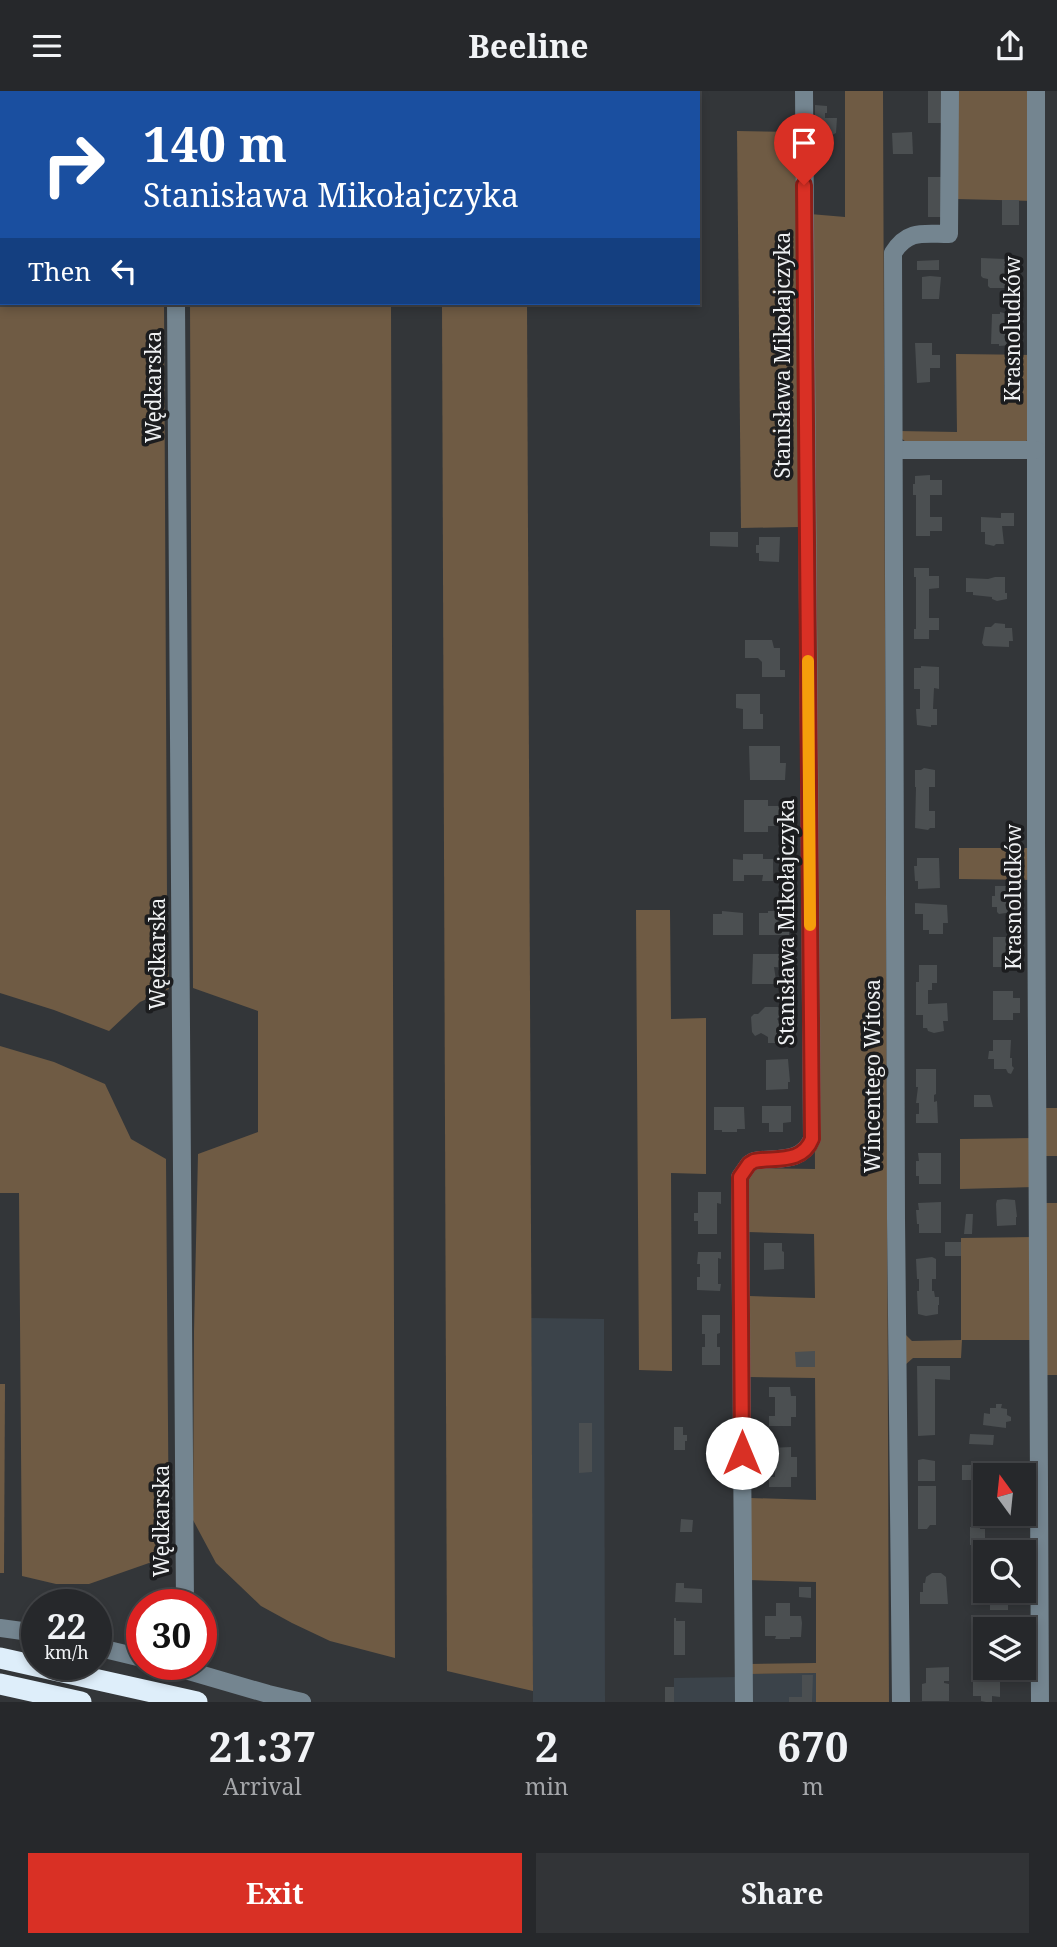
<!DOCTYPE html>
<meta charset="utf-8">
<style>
:root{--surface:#26282b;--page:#323437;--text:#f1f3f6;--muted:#a4a6a9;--line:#424447;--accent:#d93025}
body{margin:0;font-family:"Noto Serif",serif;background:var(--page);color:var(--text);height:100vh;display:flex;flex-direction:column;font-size:26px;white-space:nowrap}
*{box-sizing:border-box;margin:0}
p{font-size:23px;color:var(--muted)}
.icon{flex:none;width:38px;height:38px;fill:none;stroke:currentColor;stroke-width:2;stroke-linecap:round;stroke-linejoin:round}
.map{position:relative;height:1611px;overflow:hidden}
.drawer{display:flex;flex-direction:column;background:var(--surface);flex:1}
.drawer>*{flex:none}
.guide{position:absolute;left:0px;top:0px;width:700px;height:214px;box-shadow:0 4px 10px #0003,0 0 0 2px var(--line);background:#1a4fa0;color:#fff;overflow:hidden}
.needle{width:46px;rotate:345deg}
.buttons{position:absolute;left:973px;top:1372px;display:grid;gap:14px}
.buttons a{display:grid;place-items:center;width:63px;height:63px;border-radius:0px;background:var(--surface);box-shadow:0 4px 10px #0003,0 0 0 2px var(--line);font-size:35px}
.speed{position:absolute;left:21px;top:1498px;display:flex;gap:14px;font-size:35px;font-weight:700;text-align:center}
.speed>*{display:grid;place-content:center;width:91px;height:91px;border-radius:50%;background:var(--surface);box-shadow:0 4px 10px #0003,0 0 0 2px var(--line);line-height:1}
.speed small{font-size:18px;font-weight:400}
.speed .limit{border:10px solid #d22;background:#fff;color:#111}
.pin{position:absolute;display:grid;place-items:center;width:60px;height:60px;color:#fff;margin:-72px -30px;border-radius:50% 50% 50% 0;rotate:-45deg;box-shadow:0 0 7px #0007}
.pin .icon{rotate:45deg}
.me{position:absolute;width:77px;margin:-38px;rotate:0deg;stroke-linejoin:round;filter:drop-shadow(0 0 5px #0008)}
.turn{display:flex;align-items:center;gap:24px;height:147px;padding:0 28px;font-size:32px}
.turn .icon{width:91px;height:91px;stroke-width:2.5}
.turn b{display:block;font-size:49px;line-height:60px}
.then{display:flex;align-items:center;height:66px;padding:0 28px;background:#0003;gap:14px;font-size:26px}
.eta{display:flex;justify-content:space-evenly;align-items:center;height:119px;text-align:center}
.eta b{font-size:42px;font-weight:700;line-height:49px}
.cta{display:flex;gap:14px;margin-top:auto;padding:14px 28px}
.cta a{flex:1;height:80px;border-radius:0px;background:var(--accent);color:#fff;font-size:28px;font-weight:700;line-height:80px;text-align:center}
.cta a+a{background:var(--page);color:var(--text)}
header{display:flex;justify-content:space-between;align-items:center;height:91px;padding:0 28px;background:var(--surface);font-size:32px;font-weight:700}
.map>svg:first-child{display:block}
.built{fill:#3b434a}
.green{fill:#6f5b44}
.building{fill:#4b4f51}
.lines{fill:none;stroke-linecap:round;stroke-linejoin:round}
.path{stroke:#8a8c8f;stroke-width:2.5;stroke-dasharray:5 3.5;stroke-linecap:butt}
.minor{stroke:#748590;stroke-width:18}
.highway{stroke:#deeefa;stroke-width:21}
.route-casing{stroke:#8d1f18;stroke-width:18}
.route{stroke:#d93025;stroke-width:12}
.slow{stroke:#f59e0b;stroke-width:12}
.labels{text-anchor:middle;stroke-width:7;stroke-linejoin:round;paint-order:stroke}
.street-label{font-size:21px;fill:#eef0f2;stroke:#1c1d1f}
</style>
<header><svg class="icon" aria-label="menu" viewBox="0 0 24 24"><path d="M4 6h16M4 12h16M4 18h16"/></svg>Beeline<svg class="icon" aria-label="share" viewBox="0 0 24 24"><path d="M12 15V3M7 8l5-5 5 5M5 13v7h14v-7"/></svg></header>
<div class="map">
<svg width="1057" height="1611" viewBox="0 0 1057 1611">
<rect width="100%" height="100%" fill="#333639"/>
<!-- built -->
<g class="built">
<path d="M 531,1227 L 604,1228 L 605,1611 L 533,1611 Z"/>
<path d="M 816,1582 L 816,1611 L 749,1611 L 749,1583 Z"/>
<path d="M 738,1586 L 738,1611 L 674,1611 L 674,1587 Z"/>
</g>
<!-- green -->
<g class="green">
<path d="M 0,0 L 164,0 L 164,2 L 2,2 L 2,212 L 164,212 L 167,805 L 169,898 L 140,911 L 109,940 L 54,919 L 0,902 Z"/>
<path d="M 845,0 L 883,0 L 889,1611 L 816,1611 L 816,1582 L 749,1583 L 749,1573 L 816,1572 L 816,1491 L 749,1489 L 750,1407 L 816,1409 L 815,1287 L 749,1286 L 749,1205 L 815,1207 L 814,1143 L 748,1141 L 748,1083 L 754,1077 L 815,1078 L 810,123 L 845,126 Z"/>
<path d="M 955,0 L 1034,0 L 1034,110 L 956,108 Z"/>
<path d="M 737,40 L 798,41 L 799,436 L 741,437 Z"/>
<path d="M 190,212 L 391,212 L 395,1567 L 330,1550 L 292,1532 L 261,1515 L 216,1472 L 193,1429 L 194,1240 L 198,1063 L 258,1041 L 258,920 L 193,897 Z"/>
<path d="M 442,212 L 527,212 L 533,1600 L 447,1580 Z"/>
<path d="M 956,263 L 1032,264 L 1031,346 L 1025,351 L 907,352 L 900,346 L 898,340 L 957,341 Z"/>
<path d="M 959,757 L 1032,757 L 1032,789 L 959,788 Z"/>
<path d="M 636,819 L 670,819 L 671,928 L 706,927 L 706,1083 L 671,1082 L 672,1280 L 639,1279 Z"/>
<path d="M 0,955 L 54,971 L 105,993 L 131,1048 L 166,1068 L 169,1465 L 89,1493 L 56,1493 L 22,1485 L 19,1102 L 0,1102 Z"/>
<rect x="1046" y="1017" width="11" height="48"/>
<path d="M 1033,1047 L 1034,1096 L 960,1098 L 960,1048 Z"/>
<rect x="1042" y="1112" width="15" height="172"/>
<path d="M 1033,1146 L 1034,1249 L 962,1249 L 961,1267 L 913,1267 L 905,1274 L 905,1243 L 912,1250 L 961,1249 L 961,1147 Z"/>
<path d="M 0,1293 L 5,1293 L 4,1482 L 0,1482 Z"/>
</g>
<!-- building -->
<g class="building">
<rect x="928" y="0" width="17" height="32"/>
<path d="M 815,14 L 827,15 L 827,22 L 825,22 L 825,27 L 837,27 L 836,42 L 832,44 L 827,42 L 815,42 Z"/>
<path d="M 912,41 L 913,63 L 893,63 L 892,42 Z"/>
<path d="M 928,86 L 945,86 L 946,126 L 928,126 Z"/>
<rect x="1002" y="109" width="17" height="25"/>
<path d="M 981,167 L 1005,168 L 1007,175 L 1015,177 L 1015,184 L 1013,186 L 1007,186 L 1007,196 L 1005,197 L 990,197 L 988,195 L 988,188 L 983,187 L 981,185 Z"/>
<path d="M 939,169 L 939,179 L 917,179 L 917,170 Z"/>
<path d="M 930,185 L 941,186 L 939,208 L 922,208 L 922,186 Z"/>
<path d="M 1000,221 L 1012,224 L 1012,232 L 1015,232 L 1015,246 L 1012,246 L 1012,254 L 999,255 L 999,253 L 991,253 L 992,223 L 1000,223 Z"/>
<path d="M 915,252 L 932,252 L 932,264 L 940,264 L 940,277 L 930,277 L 930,291 L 917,292 Z"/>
<path d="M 930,384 L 930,389 L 942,389 L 942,404 L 930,404 L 930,426 L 942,426 L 942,440 L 930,440 L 930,445 L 916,445 L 916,404 L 913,404 L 913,393 L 915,393 L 915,385 Z"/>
<path d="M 1001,422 L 1014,422 L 1014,435 L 1002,435 L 1004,453 L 996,453 L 994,455 L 985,453 L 985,441 L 981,441 L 981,426 L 1001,427 Z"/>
<path d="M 710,441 L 738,441 L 738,456 L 710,455 Z"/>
<path d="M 759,446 L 780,446 L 779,471 L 759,470 L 759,462 L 756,462 L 756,454 L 759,454 Z"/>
<path d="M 914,477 L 929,477 L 929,485 L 939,485 L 939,497 L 929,498 L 929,527 L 939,527 L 939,539 L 929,539 L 929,548 L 914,548 L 914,538 L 916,538 L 916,486 L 914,486 Z"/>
<path d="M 995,486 L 1005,486 L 1005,502 L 1007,502 L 1007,508 L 997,510 L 992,508 L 992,506 L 973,504 L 973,501 L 966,501 L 966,487 L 988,488 Z"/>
<path d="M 995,532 L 1005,533 L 1005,537 L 1012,537 L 1013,550 L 1009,550 L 1009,556 L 984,555 L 982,552 L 985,536 L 991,536 Z"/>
<path d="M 745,549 L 772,549 L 774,557 L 780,557 L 780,579 L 785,579 L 785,586 L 762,586 L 762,571 L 758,567 L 745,567 Z"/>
<path d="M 921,575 L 939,576 L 939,598 L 934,597 L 933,618 L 937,618 L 937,634 L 931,634 L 931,636 L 917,634 L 916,618 L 920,618 L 920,598 L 914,598 L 914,577 L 921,577 Z"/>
<path d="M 736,603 L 760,603 L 760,623 L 763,623 L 763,638 L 743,638 L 743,618 L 736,617 Z"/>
<path d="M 749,655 L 780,655 L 780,672 L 786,672 L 785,689 L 750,689 Z"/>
<path d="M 924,677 L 935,679 L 935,696 L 929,696 L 929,720 L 935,720 L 935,737 L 930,737 L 928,739 L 915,737 L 916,696 L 915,696 L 915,679 L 921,679 Z"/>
<path d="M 744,709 L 768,709 L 768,715 L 784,715 L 783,735 L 768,735 L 768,741 L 744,741 Z"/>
<path d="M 743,763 L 763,763 L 763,768 L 773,768 L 773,790 L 762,790 L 763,784 L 744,784 L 744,790 L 733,790 L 733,768 L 743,769 Z"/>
<path d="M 917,767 L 939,767 L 940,797 L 918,798 L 918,790 L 915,790 L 914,775 L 917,775 Z"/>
<path d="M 995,795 L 1009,795 L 1009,805 L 1012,805 L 1012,821 L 999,823 L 997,821 L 997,816 L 992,816 L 992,805 L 995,805 Z"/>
<path d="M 915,812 L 947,814 L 948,832 L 943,832 L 943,843 L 929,843 L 929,839 L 923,839 L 923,823 L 915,823 Z"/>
<path d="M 722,820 L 743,822 L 743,844 L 713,844 L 713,823 L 722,823 Z"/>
<path d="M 768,820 L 781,820 L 781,822 L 789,822 L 789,844 L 759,844 L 759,822 L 768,822 Z"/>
<path d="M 993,846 L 1013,846 L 1013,854 L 1020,854 L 1020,868 L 1013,868 L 1013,876 L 993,876 Z"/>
<path d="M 753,863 L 786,863 L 786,877 L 774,876 L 776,889 L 774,893 L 752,893 Z"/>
<path d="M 919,874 L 937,874 L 937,892 L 932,892 L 932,899 L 928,899 L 928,913 L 947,912 L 948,930 L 943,930 L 944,940 L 934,942 L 928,940 L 927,937 L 923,937 L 923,924 L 916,924 L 916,891 L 919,891 Z"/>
<path d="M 993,900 L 1013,900 L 1013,907 L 1020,907 L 1020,922 L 1013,922 L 1013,929 L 993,929 Z"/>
<path d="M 765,916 L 786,916 L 786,925 L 780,925 L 777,928 L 780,931 L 780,936 L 777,940 L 780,943 L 786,943 L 786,952 L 768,952 L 768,946 L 761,942 L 755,945 L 752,941 L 751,926 L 754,923 L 758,923 Z"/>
<path d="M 993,949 L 1011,949 L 1010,967 L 1012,967 L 1012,975 L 1014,977 L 1011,983 L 1008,982 L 1006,978 L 994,978 L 994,968 L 988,968 L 989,960 L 993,960 Z"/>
<path d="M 788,968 L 790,991 L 788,991 L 788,998 L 766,999 L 766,969 Z"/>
<path d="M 916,978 L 936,978 L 936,1003 L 934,1004 L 934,1011 L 937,1010 L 938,1032 L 916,1032 L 916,1023 L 919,1023 L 919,1012 L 916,1012 L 918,996 L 916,996 Z"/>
<path d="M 974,1004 L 990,1004 L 993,1016 L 974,1016 Z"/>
<path d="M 762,1015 L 791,1015 L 791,1031 L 783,1032 L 783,1041 L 769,1041 L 769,1032 L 762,1032 Z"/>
<path d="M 714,1016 L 744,1016 L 745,1038 L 737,1038 L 737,1041 L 722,1041 L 722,1039 L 714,1039 Z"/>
<path d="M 918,1062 L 941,1062 L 941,1093 L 919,1093 L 919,1085 L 916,1085 L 916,1070 L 919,1070 Z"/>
<path d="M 698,1101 L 721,1101 L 721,1113 L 717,1112 L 717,1143 L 698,1143 L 698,1130 L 694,1130 L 694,1122 L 698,1122 Z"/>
<path d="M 1004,1108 L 1015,1109 L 1017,1126 L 1016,1126 L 1016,1134 L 997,1135 L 996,1113 L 997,1109 Z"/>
<path d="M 941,1111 L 941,1142 L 919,1142 L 919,1133 L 917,1133 L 916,1119 L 919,1119 L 918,1112 Z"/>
<path d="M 966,1123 L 973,1123 L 972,1143 L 964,1143 Z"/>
<rect x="945" y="1151" width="16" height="14"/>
<path d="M 764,1152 L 782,1152 L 782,1160 L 784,1161 L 784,1178 L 764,1179 Z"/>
<path d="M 698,1161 L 721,1161 L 721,1168 L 718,1167 L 718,1193 L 721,1193 L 720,1200 L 697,1199 L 697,1186 L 700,1186 L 700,1173 L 697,1173 Z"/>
<path d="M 932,1166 L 936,1168 L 936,1188 L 932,1188 L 932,1200 L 934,1200 L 935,1206 L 939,1206 L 939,1214 L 938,1214 L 938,1223 L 926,1225 L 918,1223 L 917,1200 L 919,1200 L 919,1188 L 917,1188 L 916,1168 Z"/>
<path d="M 702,1224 L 720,1224 L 720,1242 L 717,1243 L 717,1256 L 720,1256 L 720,1274 L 702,1274 L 702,1256 L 705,1256 L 705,1243 L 702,1243 Z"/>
<path d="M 815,1260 L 815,1276 L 796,1276 L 795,1261 Z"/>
<path d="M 917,1275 L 950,1275 L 950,1289 L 935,1288 L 935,1344 L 918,1345 Z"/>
<path d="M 769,1296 L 790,1296 L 791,1305 L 796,1305 L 796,1326 L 791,1326 L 791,1335 L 769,1335 L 769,1325 L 775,1325 L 775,1306 L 769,1306 Z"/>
<path d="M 996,1313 L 1002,1313 L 1001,1317 L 1007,1318 L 1007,1324 L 1011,1326 L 1011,1330 L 1006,1331 L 1006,1337 L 983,1334 L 984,1322 L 990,1323 L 990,1317 L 996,1317 Z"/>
<path d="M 579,1332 L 592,1332 L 592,1381 L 579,1382 Z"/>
<path d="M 674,1336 L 683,1336 L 683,1344 L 687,1344 L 687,1350 L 685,1350 L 685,1359 L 674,1359 Z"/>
<path d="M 970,1343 L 994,1344 L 993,1354 L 969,1353 Z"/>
<path d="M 791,1356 L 791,1366 L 797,1366 L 797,1386 L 791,1386 L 791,1396 L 769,1396 L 769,1386 L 775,1386 L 775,1367 L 769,1367 L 769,1357 Z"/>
<path d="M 923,1368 L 935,1370 L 935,1390 L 918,1390 L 918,1369 Z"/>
<rect x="962" y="1374" width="18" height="15"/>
<path d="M 918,1395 L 936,1395 L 936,1434 L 930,1434 L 927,1438 L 918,1438 Z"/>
<path d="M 681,1428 L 693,1429 L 692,1441 L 680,1441 Z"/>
<path d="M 970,1436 L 980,1436 L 980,1438 L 985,1438 L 985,1454 L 970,1454 Z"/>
<path d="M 932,1482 L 941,1482 L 946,1486 L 948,1513 L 920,1513 L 920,1501 L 923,1501 L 923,1492 L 925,1492 L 926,1486 Z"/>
<path d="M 676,1492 L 684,1492 L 684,1497 L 702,1498 L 702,1512 L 675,1511 Z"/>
<path d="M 799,1496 L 811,1496 L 811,1507 L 799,1506 Z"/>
<path d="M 990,1507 L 1003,1507 L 1003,1512 L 1008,1512 L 1008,1519 L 990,1519 Z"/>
<path d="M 776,1512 L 790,1512 L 790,1525 L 801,1525 L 802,1532 L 801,1546 L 790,1546 L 790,1548 L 775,1548 L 776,1545 L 765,1545 L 765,1525 L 776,1525 Z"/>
<path d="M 674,1527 L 676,1527 L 676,1530 L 685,1530 L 685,1564 L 674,1564 Z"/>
<path d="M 976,1540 L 985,1540 L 985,1566 L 976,1566 L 976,1559 L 974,1557 Z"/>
<path d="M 949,1576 L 949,1590 L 944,1590 L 944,1592 L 949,1593 L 949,1610 L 922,1610 L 922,1593 L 926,1592 L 926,1577 Z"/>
<path d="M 802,1584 L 813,1584 L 812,1611 L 789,1611 L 789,1606 L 802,1606 Z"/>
<path d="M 973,1585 L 1000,1585 L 1000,1606 L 992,1605 L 992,1611 L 986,1611 L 981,1610 L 981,1605 L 973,1605 Z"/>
<rect x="665" y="1596" width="9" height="15"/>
</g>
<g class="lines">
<!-- path -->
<path class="path" d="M 115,0 L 115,2"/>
<!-- minor -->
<g class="minor">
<path d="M 175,0 L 175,2"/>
<path d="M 1036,0 L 1036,750 L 1040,1611"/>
<path d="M 176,212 L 185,1514"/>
<path d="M 894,359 L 1036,359"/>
<path d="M 0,1537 L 37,1542"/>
<path d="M 96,1556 L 142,1567"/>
<path d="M 165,1573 L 268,1603 L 302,1611"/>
<path d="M 744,1611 L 740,1086 L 749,1073 L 754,1070 C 776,1066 801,1073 812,1048 L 804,0"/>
<path d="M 901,1611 L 896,1128 L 893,162 C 908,138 924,143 949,143 L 950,0"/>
</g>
<!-- highway -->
<g class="highway">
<path d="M 0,1567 L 197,1611"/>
<path d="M 0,1593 L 81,1611"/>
</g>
</g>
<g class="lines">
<defs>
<path id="route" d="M 742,1362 L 740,1086 L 749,1073 L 754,1070 C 776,1066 802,1073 812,1048 L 804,94"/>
</defs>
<!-- route casing -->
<use href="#route" class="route-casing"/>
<!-- route -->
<use href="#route" class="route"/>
<!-- slow -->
<path class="slow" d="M 808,570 L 810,834"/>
</g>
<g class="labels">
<!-- street labels -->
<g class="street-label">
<text transform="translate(1013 238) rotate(-90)" y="7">Krasnoludków</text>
<text transform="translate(783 264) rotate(-90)" y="7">Stanisława Mikołajczyka</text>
<text transform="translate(154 296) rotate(-90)" y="7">Wędkarska</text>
<text transform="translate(1014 806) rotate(-90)" y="7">Krasnoludków</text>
<text transform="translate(787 831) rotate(-90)" y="7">Stanisława Mikołajczyka</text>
<text transform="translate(158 863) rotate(-90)" y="7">Wędkarska</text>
<text transform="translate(873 985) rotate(-90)" y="7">Wincentego Witosa</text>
<text transform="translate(162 1430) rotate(-90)" y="7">Wędkarska</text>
</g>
</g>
</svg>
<div class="buttons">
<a><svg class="needle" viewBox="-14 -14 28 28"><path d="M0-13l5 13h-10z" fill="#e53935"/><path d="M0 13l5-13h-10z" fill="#a4a6a9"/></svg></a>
<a><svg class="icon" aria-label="search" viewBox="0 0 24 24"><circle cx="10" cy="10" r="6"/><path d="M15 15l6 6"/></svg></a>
<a><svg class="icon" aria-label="layers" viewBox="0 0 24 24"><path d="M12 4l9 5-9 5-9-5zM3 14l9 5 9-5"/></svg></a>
</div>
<div class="speed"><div>22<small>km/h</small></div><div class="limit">30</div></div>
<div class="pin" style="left:804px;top:94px;background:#d93025"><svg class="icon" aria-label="arrive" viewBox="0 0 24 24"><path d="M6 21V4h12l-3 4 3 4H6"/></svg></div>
<svg class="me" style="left:742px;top:1362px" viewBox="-20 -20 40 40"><circle r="19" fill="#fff"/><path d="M0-13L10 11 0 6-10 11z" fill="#d93025"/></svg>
<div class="guide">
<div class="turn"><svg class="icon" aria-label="right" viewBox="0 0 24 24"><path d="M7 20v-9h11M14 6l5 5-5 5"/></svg><div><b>140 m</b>Stanisława Mikołajczyka</div></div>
<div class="then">Then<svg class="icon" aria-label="left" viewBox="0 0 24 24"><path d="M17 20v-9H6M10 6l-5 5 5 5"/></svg></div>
</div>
</div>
<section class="drawer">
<div class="eta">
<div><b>21:37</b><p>Arrival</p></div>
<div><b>2</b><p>min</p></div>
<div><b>670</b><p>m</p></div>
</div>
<div class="cta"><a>Exit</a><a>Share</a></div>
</section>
